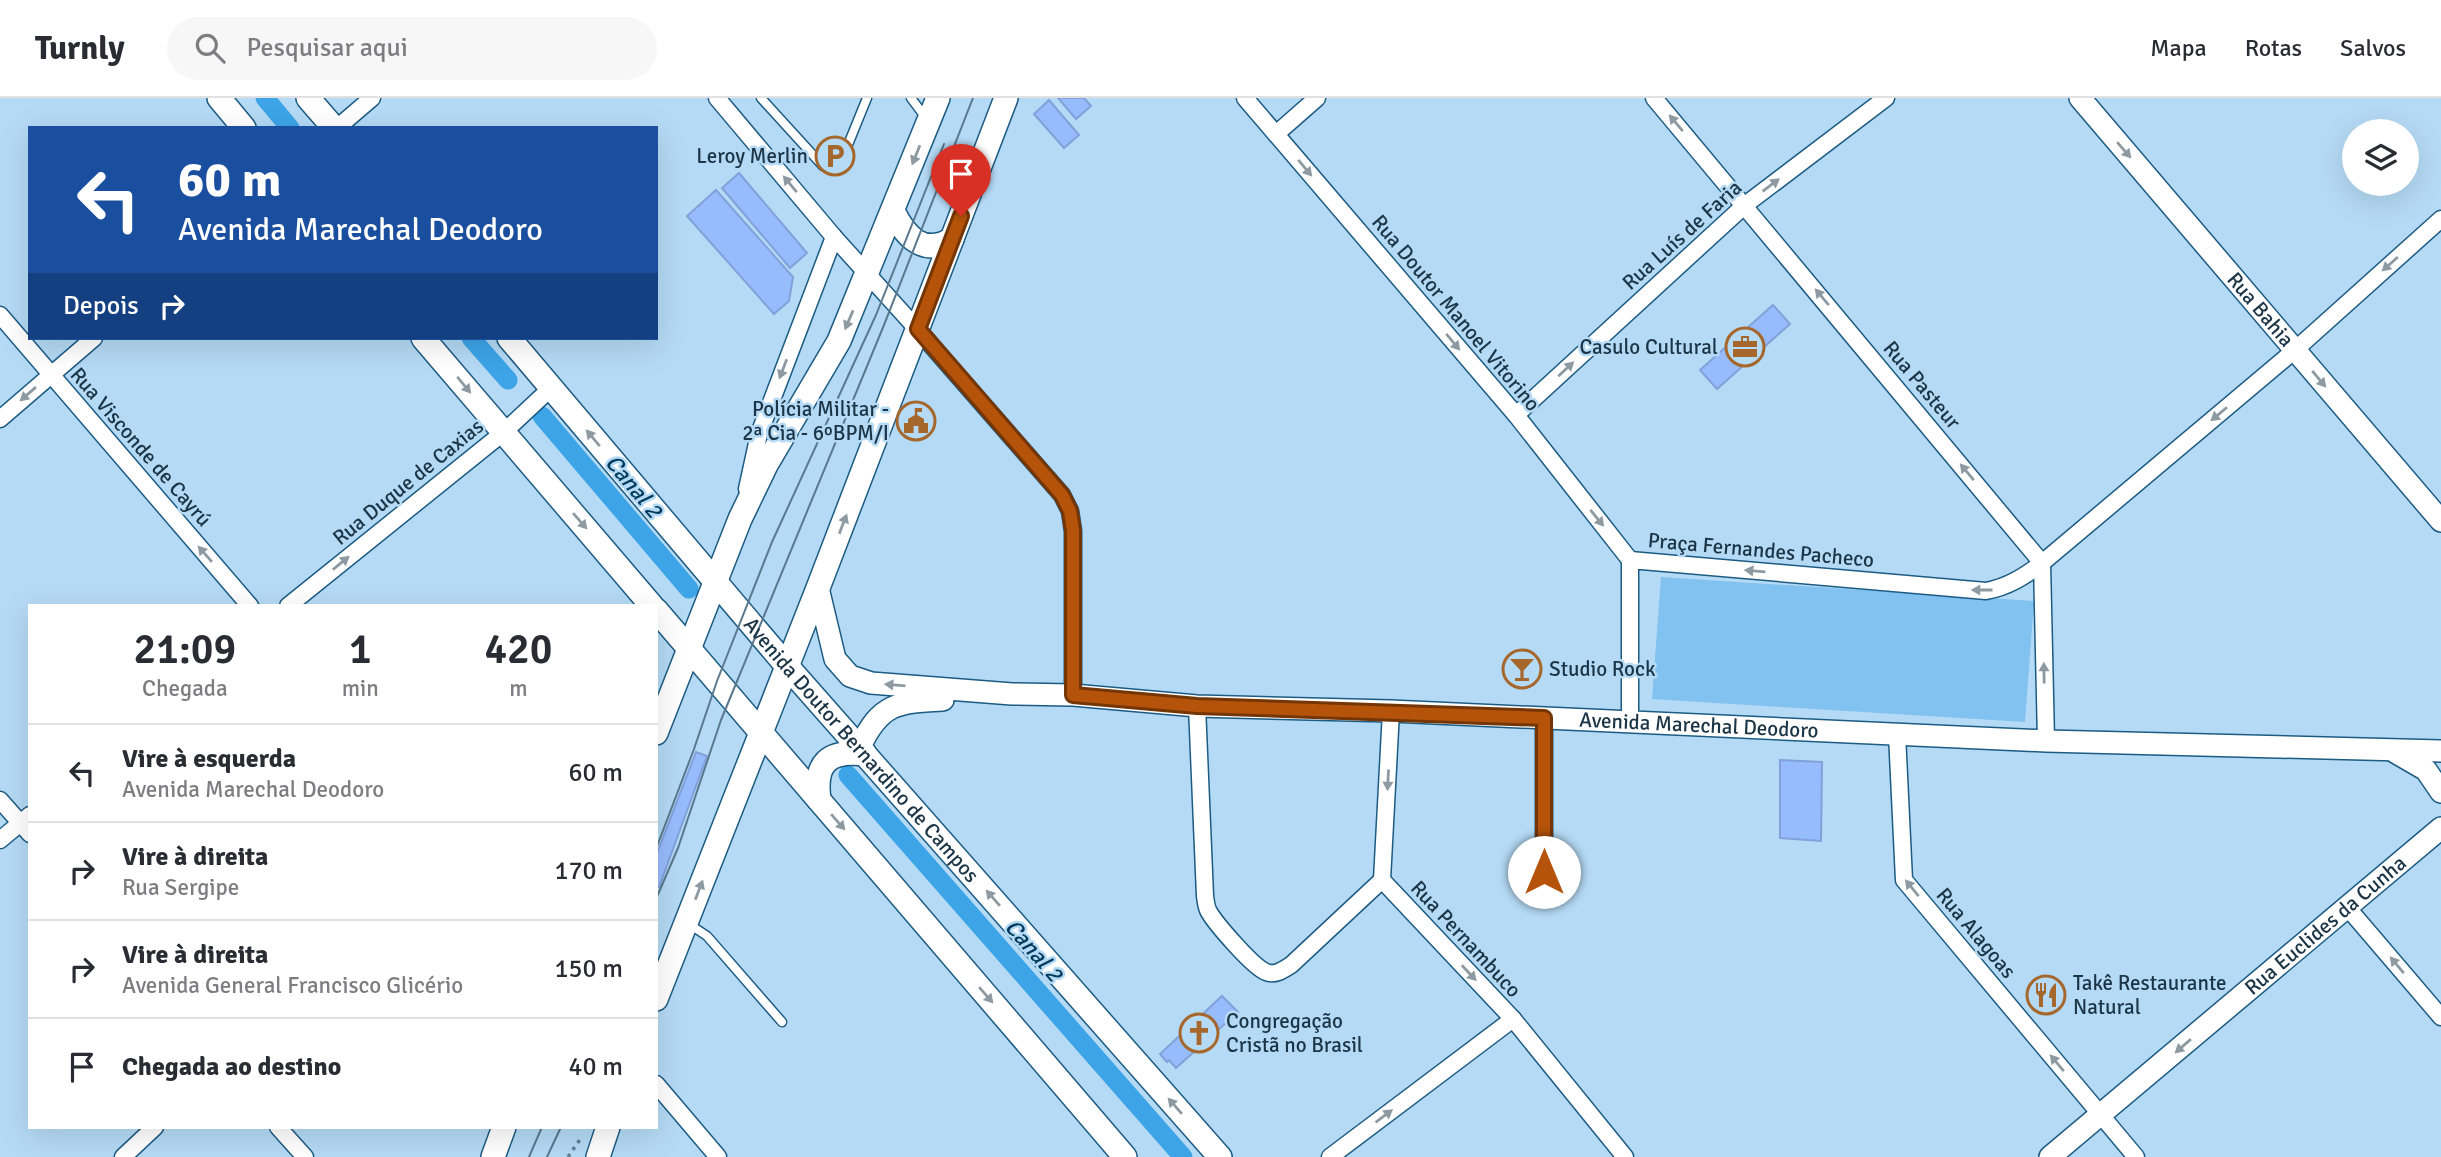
<!DOCTYPE html>
<html lang="pt">
<meta charset="utf-8">
<style>
:root{--surface:#fff;--page:#f7f7f7;--text:#2b2b33;--muted:#7c7c81;--line:#e1e1e2}
body{margin:0;font-family:Signika,sans-serif;background:var(--page);color:var(--text);height:100vh;display:flex;flex-direction:column;font-size:26px;white-space:nowrap}
*{box-sizing:border-box;margin:0}
p{font-size:23px;color:var(--muted)}
.icon{flex:none;width:38px;height:38px;fill:none;stroke:currentColor;stroke-width:2;stroke-linecap:round;stroke-linejoin:round}
.map{position:relative;flex:1;overflow:hidden}
.drawer{position:absolute;left:28px;top:506px;width:630px;height:525px;display:flex;flex-direction:column;background:var(--surface);border-radius:0px;box-shadow:0 7px 28px #0002}
.drawer>*{flex:none}
.hud{position:absolute;left:28px;top:28px;width:630px;height:214px;border-radius:0px;box-shadow:0 7px 28px #0002;background:#1a4fa0;color:#fff;overflow:hidden}
.controls{position:absolute;left:2342px;top:21px;display:grid;gap:14px}
.controls a{display:grid;place-items:center;width:77px;height:77px;border-radius:50%;background:var(--surface);box-shadow:0 7px 28px #0002;font-size:35px}
.pin{position:absolute;display:grid;place-items:center;width:60px;height:60px;color:#fff;margin:-72px -30px;border-radius:50% 50% 50% 0;rotate:-45deg;box-shadow:0 0 7px #0007}
.pin .icon{rotate:45deg}
.me{position:absolute;width:77px;margin:-38px;rotate:0deg;stroke-linejoin:round;filter:drop-shadow(0 0 5px #0008)}
.turn{display:flex;align-items:center;gap:24px;height:147px;padding:0 35px;font-size:32px}
.turn .icon{width:91px;height:91px;stroke-width:2.5}
.turn b{display:block;font-size:49px;line-height:60px}
.then{display:flex;align-items:center;height:66px;padding:0 35px;background:#0003;gap:14px;font-size:26px}
.eta{display:flex;justify-content:space-evenly;align-items:center;height:119px;text-align:center}
.eta b{font-size:42px;font-weight:600;line-height:49px}
ul{padding:0;list-style:none}
li{display:flex;align-items:center;gap:21px;height:98px;padding:0 35px;border-top:2px solid var(--line)}
li div{flex:1}
li b{display:block;font-size:26px}
li em{font-style:normal}
header{display:flex;align-items:center;gap:42px;box-sizing:border-box;height:98px;padding:0 35px;background:var(--surface);border-bottom:2px solid var(--line)}
header strong{font-size:33px}
nav{display:flex;gap:38px;margin-inline-start:auto;font-size:24px}
.search{width:490px;height:63px;background:var(--page);display:flex;align-items:center;gap:18px;box-sizing:border-box;padding:0 24px;border-radius:38px;color:var(--muted);font-size:26px}
.map>svg:first-child{display:block}
.green{fill:#82c2f1}
.lines{fill:none;stroke-linecap:round;stroke-linejoin:round}
.canal{stroke:#3ca4e7;stroke-width:19}
.building{fill:#97bcfd;stroke:#81a1da;stroke-width:2}
.service-casing{stroke:#1c5b83;stroke-width:11}
.minor-casing{stroke:#1c5b83;stroke-width:19}
.tertiary-casing{stroke:#1c5b83;stroke-width:24}
.secondary-casing{stroke:#1c5b83;stroke-width:26}
.path{stroke:#638198;stroke-width:3.5;stroke-dasharray:3.5 5;stroke-linecap:butt}
.service{stroke:#fff;stroke-width:8}
.minor{stroke:#fff;stroke-width:16}
.tertiary{stroke:#fff;stroke-width:21}
.secondary{stroke:#fff;stroke-width:23}
.tram{stroke:#5a788e;stroke-width:2}
.oneway{fill:#8d9aa2}
.route-casing{stroke:#753606;stroke-width:18}
.route{stroke:#b45309;stroke-width:12}
.labels{text-anchor:middle;stroke-width:5;stroke-linejoin:round;paint-order:stroke}
.poi-label{font-size:21px;fill:#1b3446;stroke:#b5daf5;text-anchor:end}
.street-label{font-size:21px;fill:#1b3446;stroke:#b5daf5}
.water-label{font-size:23px;font-style:italic;fill:#003b5c;stroke:#b5daf5}
</style>
<header>
<strong>Turnly</strong>
<div class="search"><svg class="icon" aria-label="search" viewBox="0 0 24 24"><circle cx="10" cy="10" r="6"/><path d="M15 15l6 6"/></svg>Pesquisar aqui</div>
<nav><a>Mapa</a><a>Rotas</a><a>Salvos</a></nav>
</header>
<div class="map">
<svg width="2441" height="1059" viewBox="0 0 2441 1059">
<rect width="100%" height="100%" fill="#b5daf5"/>
<!-- green -->
<path class="green" d="M 1661,479 L 2034,503 L 2025,624 L 1652,601 Z"/>
<g class="lines">
<!-- canal -->
<g class="canal">
<path d="M 265,0 L 290,30"/>
<path d="M 471,240 L 508,282"/>
<path d="M 542,318 L 689,491"/>
<path d="M 848,677 L 1183,1059"/>
</g>
</g>
<!-- building -->
<g class="building">
<path d="M 1058,0 L 1084,0 L 1091,8 L 1076,21 Z"/>
<path d="M 1049,2 L 1079,37 L 1064,50 L 1034,16 Z"/>
<path d="M 739,75 L 807,155 L 790,170 L 722,90 Z"/>
<path d="M 716,92 L 793,179 L 789,203 L 774,216 L 687,118 Z"/>
<path d="M 1773,207 L 1790,226 L 1717,291 L 1700,272 Z"/>
<path d="M 696,654 L 707,658 L 659,789 L 656,788 L 656,758 Z"/>
<path d="M 1780,662 L 1822,664 L 1821,743 L 1780,740 Z"/>
<path d="M 1222,898 L 1238,914 L 1176,970 L 1169,962 L 1167,964 L 1160,956 Z"/>
</g>
<g class="lines">
<defs>
<g id="service">
<path d="M 761,0 L 823,68 L 834,69 L 843,59 L 867,0"/>
<path d="M 911,0 L 926,20"/>
<path d="M 689,826 L 707,838 L 782,924"/>
</g>
<g id="minor">
<path d="M 717,0 L 834,139 L 917,231 L 1062,397 L 1070,413 L 1073,433 L 1073,597"/>
<path d="M 1245,0 L 1516,317 L 1630,462"/>
<path d="M 1654,0 L 2042,465 L 2046,643"/>
<path d="M 337,30 L 372,0"/>
<path d="M 1276,36 L 1317,0"/>
<path d="M 0,217 L 250,508"/>
<path d="M 1516,317 L 1745,107 L 1886,0"/>
<path d="M 0,321 L 94,240"/>
<path d="M 747,391 L 759,336 L 834,139"/>
<path d="M 288,508 L 504,334 L 551,290"/>
<path d="M 1197,608 L 1205,798 C 1206,804 1206,809 1209,814 C 1216,826 1253,869 1266,874 C 1275,878 1283,872 1291,867 L 1382,782"/>
<path d="M 1391,613 L 1382,782 L 1513,921 L 1625,1059"/>
<path d="M 1630,624 L 1630,462 L 1986,493 C 2008,489 2025,478 2042,465 L 2295,252 L 2441,121"/>
<path d="M 1897,636 L 1904,782 L 2136,1059"/>
<path d="M 0,702 L 30,736"/>
<path d="M 0,742 L 30,717"/>
<path d="M 1544,774 L 1544,620"/>
<path d="M 2347,809 L 2441,919"/>
<path d="M 656,986 L 718,1059"/>
<path d="M 278,1029 L 305,1059"/>
<path d="M 123,1059 L 155,1029"/>
<path d="M 1330,1059 L 1513,921"/>
</g>
<g id="tertiary">
<path id="s1" d="M 2080,0 L 2441,423"/>
<path id="s2" d="M 818,490 L 835,561 L 850,578 L 871,585 L 1012,596 L 1073,597 L 1197,608 L 1391,613 L 2046,643 L 2441,653"/>
<path d="M 860,649 C 880,605 898,604 943,602"/>
<path d="M 2395,654 L 2426,672 L 2441,694"/>
<path id="s3" d="M 2050,1059 L 2441,730"/>
</g>
<g id="secondary">
<path d="M 219,0 L 244,30"/>
<path d="M 308,0 L 334,30"/>
<path d="M 893,113 C 905,138 923,159 952,141"/>
<path d="M 423,240 L 652,508"/>
<path id="s4" d="M 509,240 L 786,567 L 1220,1059"/>
<path d="M 656,512 L 1125,1059"/>
<path d="M 656,635 L 740,421 L 766,367 L 839,243 L 938,0"/>
<path d="M 819,702 C 814,665 828,652 865,656"/>
<path d="M 656,901 L 818,490 L 1006,0"/>
<path d="M 493,1059 L 504,1029"/>
<path d="M 598,1059 L 608,1029"/>
</g>
</defs>
<!-- service casing -->
<use href="#service" class="service-casing"/>
<!-- minor casing -->
<use href="#minor" class="minor-casing"/>
<!-- tertiary casing -->
<use href="#tertiary" class="tertiary-casing"/>
<!-- secondary casing -->
<use href="#secondary" class="secondary-casing"/>
<!-- path -->
<path class="path" d="M 568,1059 L 581,1040"/>
<!-- service -->
<use href="#service" class="service"/>
<!-- minor -->
<use href="#minor" class="minor"/>
<!-- tertiary -->
<use href="#tertiary" class="tertiary"/>
<!-- secondary -->
<use href="#secondary" class="secondary"/>
<!-- tram -->
<g class="tram">
<path d="M 656,751 L 694,651 L 717,583 L 772,444 L 876,217 L 944,46"/>
<path d="M 656,801 L 678,750 L 721,622 L 884,227 L 973,0"/>
<path d="M 529,1059 L 542,1029"/>
<path d="M 547,1059 L 561,1029"/>
</g>
</g>
<!-- one-way arrows -->
<defs><path id="oneway-solid" d="M-6-.8H1V-3.2L6.5 0L1 3.2V.8H-6Z" transform="scale(1.75)"/></defs>
<g class="oneway">
<use href="#oneway-solid" transform="translate(1676 25) rotate(-130)"/>
<use href="#oneway-solid" transform="translate(2124 52) rotate(49)"/>
<use href="#oneway-solid" transform="translate(916 57) rotate(112)"/>
<use href="#oneway-solid" transform="translate(1305 70) rotate(50)"/>
<use href="#oneway-solid" transform="translate(790 86) rotate(-130)"/>
<use href="#oneway-solid" transform="translate(1771 87) rotate(-37)"/>
<use href="#oneway-solid" transform="translate(2390 166) rotate(138)"/>
<use href="#oneway-solid" transform="translate(1822 199) rotate(-130)"/>
<use href="#oneway-solid" transform="translate(849 222) rotate(113)"/>
<use href="#oneway-solid" transform="translate(1453 244) rotate(50)"/>
<use href="#oneway-solid" transform="translate(783 271) rotate(111)"/>
<use href="#oneway-solid" transform="translate(1566 271) rotate(-43)"/>
<use href="#oneway-solid" transform="translate(2319 281) rotate(50)"/>
<use href="#oneway-solid" transform="translate(464 287) rotate(50)"/>
<use href="#oneway-solid" transform="translate(28 296) rotate(139)"/>
<use href="#oneway-solid" transform="translate(2219 316) rotate(140)"/>
<use href="#oneway-solid" transform="translate(593 340) rotate(-130)"/>
<use href="#oneway-solid" transform="translate(1967 374) rotate(-130)"/>
<use href="#oneway-solid" transform="translate(1597 420) rotate(51)"/>
<use href="#oneway-solid" transform="translate(580 423) rotate(49)"/>
<use href="#oneway-solid" transform="translate(843 426) rotate(-69)"/>
<use href="#oneway-solid" transform="translate(205 456) rotate(-131)"/>
<use href="#oneway-solid" transform="translate(341 465) rotate(-39)"/>
<use href="#oneway-solid" transform="translate(1755 473) rotate(-175)"/>
<use href="#oneway-solid" transform="translate(1982 492) rotate(-180)"/>
<use href="#oneway-solid" transform="translate(2044 575) rotate(-91)"/>
<use href="#oneway-solid" transform="translate(895 587) rotate(-175)"/>
<use href="#oneway-solid" transform="translate(1388 682) rotate(93)"/>
<use href="#oneway-solid" transform="translate(838 724) rotate(49)"/>
<use href="#oneway-solid" transform="translate(1912 790) rotate(-129)"/>
<use href="#oneway-solid" transform="translate(699 792) rotate(-69)"/>
<use href="#oneway-solid" transform="translate(993 800) rotate(-131)"/>
<use href="#oneway-solid" transform="translate(2397 867) rotate(-130)"/>
<use href="#oneway-solid" transform="translate(1469 875) rotate(47)"/>
<use href="#oneway-solid" transform="translate(986 897) rotate(49)"/>
<use href="#oneway-solid" transform="translate(2183 948) rotate(139)"/>
<use href="#oneway-solid" transform="translate(2057 965) rotate(-130)"/>
<use href="#oneway-solid" transform="translate(1175 1008) rotate(-131)"/>
<use href="#oneway-solid" transform="translate(1384 1018) rotate(-37)"/>
</g>
<g class="lines">
<defs>
<path id="route" d="M 961,118 L 918,231 L 1062,397 L 1070,413 L 1073,433 L 1073,597 L 1197,608 L 1544,620 L 1544,774"/>
</defs>
<!-- route casing -->
<use href="#route" class="route-casing"/>
<!-- route -->
<use href="#route" class="route"/>
</g>
<!-- icons -->
<defs>
<symbol id="parking-ring" viewBox="-11 -11 22 22"><circle r="9.5" fill="#b5daf5" stroke="#a5672c" stroke-width="1.5"/><path d="M-3.5-5.5H1a3.5 3.5 0 0 1 0 7H-1V5.5H-3.5ZM-1-3.4V-.6H.8a1.4 1.4 0 0 0 0-2.8Z" fill="#a5672c"/></symbol>
<symbol id="office-ring" viewBox="-11 -11 22 22"><circle r="9.5" fill="#b5daf5" stroke="#a5672c" stroke-width="1.5"/><path d="M-6-3h4V-5.5h4V-3h4V5H-6ZM-1-4.5V-3h2v-1.5ZM-6 0V1H6V0Z" fill="#a5672c"/></symbol>
<symbol id="civic-ring" viewBox="-11 -11 22 22"><circle r="9.5" fill="#b5daf5" stroke="#a5672c" stroke-width="1.5"/><path d="M-.6-6.5H3V-4.5H.6V-3L4-1V1h2V6H-6V1h2V-1L-.6-3ZM-1.2 2.5V6h2.4V2.5Z" fill="#a5672c"/></symbol>
<symbol id="bar-ring" viewBox="-11 -11 22 22"><circle r="9.5" fill="#b5daf5" stroke="#a5672c" stroke-width="1.5"/><path d="M-6-5H6L.8 .8V4.5H3.5V6h-7V4.5H-.8V.8Z" fill="#a5672c"/></symbol>
<symbol id="restaurant-ring" viewBox="-11 -11 22 22"><circle r="9.5" fill="#b5daf5" stroke="#a5672c" stroke-width="1.5"/><path d="M-5-6h1v4h1v-4h1v4h1v-4h1v5L-1.5 .5V6h-2V.5L-5-1ZM5-6V6H3V1.5H1.5Q1.5-4 5-6Z" fill="#a5672c"/></symbol>
<symbol id="church-ring" viewBox="-11 -11 22 22"><circle r="9.5" fill="#b5daf5" stroke="#a5672c" stroke-width="1.5"/><path d="M-1.2-6h2.4v3.5h3.3v2.4h-3.3V6h-2.4V-.1h-3.3v-2.4h3.3Z" fill="#a5672c"/></symbol>
</defs>
<g fill-rule="evenodd">
<use href="#parking-ring" x="813" y="36" width="44" height="44"/>
<use href="#office-ring" x="1723" y="227" width="44" height="44"/>
<use href="#civic-ring" x="894" y="301" width="44" height="44"/>
<use href="#bar-ring" x="1500" y="549" width="44" height="44"/>
<use href="#restaurant-ring" x="2024" y="875" width="44" height="44"/>
<use href="#church-ring" x="1177" y="913" width="44" height="44"/>
</g>
<g class="labels">
<!-- poi labels -->
<g class="poi-label">
<text x="808" y="65">Leroy Merlin</text>
<text x="1718" y="256">Casulo Cultural</text>
<text x="889" y="318">Polícia Militar -<tspan x="889" dy="24">2ª Cia - 6ºBPM/I</tspan></text>
<text x="1549" y="578" text-anchor="start">Studio Rock</text>
<text x="2073" y="892" text-anchor="start">Takê Restaurante<tspan x="2073" dy="24">Natural</tspan></text>
<text x="1226" y="930" text-anchor="start">Congregação<tspan x="1226" dy="24">Cristã no Brasil</tspan></text>
</g>
<!-- street labels -->
<g class="street-label">
<text transform="translate(1682 137) rotate(-42)" y="7">Rua Luís de Faria</text>
<text dy="7" stroke="none"><textPath href="#s1" startOffset="278">Rua Bahia</textPath></text>
<text transform="translate(1456 215) rotate(50)" y="7">Rua Doutor Manoel Vitorino</text>
<text transform="translate(1922 287) rotate(50)" y="7">Rua Pasteur</text>
<text transform="translate(141 349) rotate(49)" y="7">Rua Visconde de Cayrú</text>
<text transform="translate(408 384) rotate(-39)" y="7">Rua Duque de Caxias</text>
<text transform="translate(1761 452) rotate(5)" y="7">Praça Fernandes Pacheco</text>
<text dy="7" stroke="none"><textPath href="#s2" startOffset="947">Avenida Marechal Deodoro</textPath></text>
<text dy="7" stroke="none"><textPath href="#s4" startOffset="542">Avenida Doutor Bernardino de Campos</textPath></text>
<text dy="7" stroke="none"><textPath href="#s3" startOffset="360">Rua Euclides da Cunha</textPath></text>
<text transform="translate(1976 835) rotate(50)" y="7">Rua Alagoas</text>
<text transform="translate(1466 841) rotate(47)" y="7">Rua Pernambuco</text>
</g>
<!-- water labels -->
<g class="water-label">
<text transform="translate(634 388) rotate(50)" y="8">Canal 2</text>
<text transform="translate(1034 852) rotate(49)" y="8">Canal 2</text>
</g>
</g>
</svg>
<div class="controls">
<a><svg class="icon" aria-label="layers" viewBox="0 0 24 24"><path d="M12 4l9 5-9 5-9-5zM3 14l9 5 9-5"/></svg></a>
</div>
<div class="pin" style="left:961px;top:118px;background:#d93025"><svg class="icon" aria-label="arrive" viewBox="0 0 24 24"><path d="M6 21V4h12l-3 4 3 4H6"/></svg></div>
<svg class="me" style="left:1544px;top:774px" viewBox="-20 -20 40 40"><circle r="19" fill="#fff"/><path d="M0-13L10 11 0 6-10 11z" fill="#b45309"/></svg>
<div class="hud">
<div class="turn"><svg class="icon" aria-label="left" viewBox="0 0 24 24"><path d="M17 20v-9H6M10 6l-5 5 5 5"/></svg><div><b>60 m</b>Avenida Marechal Deodoro</div></div>
<div class="then">Depois<svg class="icon" aria-label="right" viewBox="0 0 24 24"><path d="M7 20v-9h11M14 6l5 5-5 5"/></svg></div>
</div>
<section class="drawer">
<div class="eta">
<div><b>21:09</b><p>Chegada</p></div>
<div><b>1</b><p>min</p></div>
<div><b>420</b><p>m</p></div>
</div>
<ul>
<li><svg class="icon" aria-label="left" viewBox="0 0 24 24"><path d="M17 20v-9H6M10 6l-5 5 5 5"/></svg><div><b>Vire à esquerda</b><p>Avenida Marechal Deodoro</p></div><em>60 m</em></li>
<li><svg class="icon" aria-label="right" viewBox="0 0 24 24"><path d="M7 20v-9h11M14 6l5 5-5 5"/></svg><div><b>Vire à direita</b><p>Rua Sergipe</p></div><em>170 m</em></li>
<li><svg class="icon" aria-label="right" viewBox="0 0 24 24"><path d="M7 20v-9h11M14 6l5 5-5 5"/></svg><div><b>Vire à direita</b><p>Avenida General Francisco Glicério</p></div><em>150 m</em></li>
<li><svg class="icon" aria-label="arrive" viewBox="0 0 24 24"><path d="M6 21V4h12l-3 4 3 4H6"/></svg><div><b>Chegada ao destino</b></div><em>40 m</em></li>
</ul>
</section>
</div>
